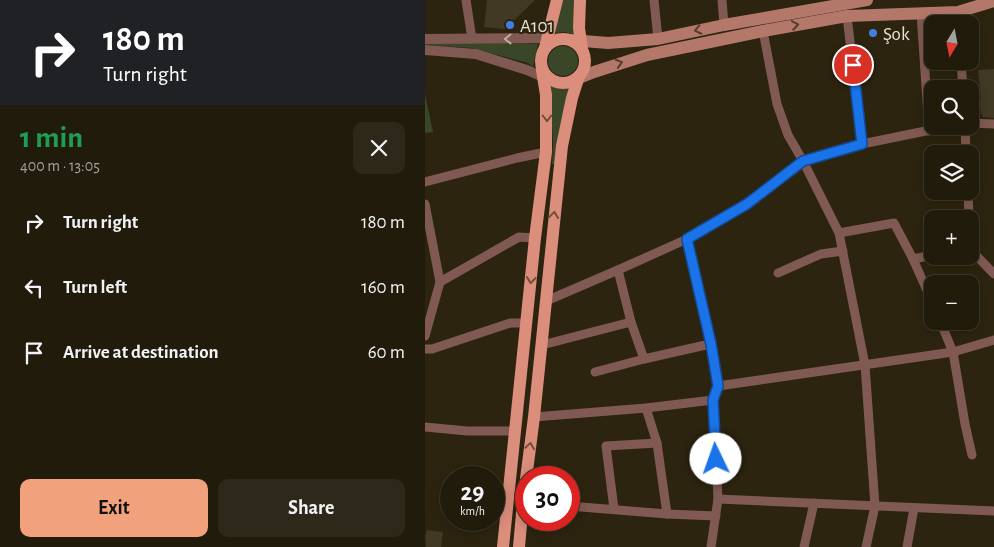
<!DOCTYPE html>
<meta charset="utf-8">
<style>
:root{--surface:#211b0b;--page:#2d2819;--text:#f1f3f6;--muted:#a2a19d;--line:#3e392c;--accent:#f1a17c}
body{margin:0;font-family:"Alegreya Sans",sans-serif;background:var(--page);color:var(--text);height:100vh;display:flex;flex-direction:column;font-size:19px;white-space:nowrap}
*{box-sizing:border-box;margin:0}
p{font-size:16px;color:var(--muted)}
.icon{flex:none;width:28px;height:28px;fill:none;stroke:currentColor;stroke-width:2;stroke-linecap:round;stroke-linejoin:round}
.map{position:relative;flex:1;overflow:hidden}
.panel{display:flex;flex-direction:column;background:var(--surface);width:425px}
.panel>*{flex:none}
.top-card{background:#202124;color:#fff;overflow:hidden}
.needle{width:32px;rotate:190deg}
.tools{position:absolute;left:499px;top:15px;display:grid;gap:10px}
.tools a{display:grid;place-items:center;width:55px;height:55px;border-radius:10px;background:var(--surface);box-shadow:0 2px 12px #0003,0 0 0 1px var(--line);font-size:25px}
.speed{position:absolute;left:15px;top:466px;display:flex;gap:10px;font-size:25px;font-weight:700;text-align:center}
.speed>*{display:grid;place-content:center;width:65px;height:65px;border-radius:50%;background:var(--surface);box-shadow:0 2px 12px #0003,0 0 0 1px var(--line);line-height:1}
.speed small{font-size:12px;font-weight:400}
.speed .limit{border:8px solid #d22;background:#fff;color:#111}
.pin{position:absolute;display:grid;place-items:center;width:42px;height:42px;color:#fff;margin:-21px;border:2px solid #fff;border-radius:50%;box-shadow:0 1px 5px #0007}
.me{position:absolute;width:55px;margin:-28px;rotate:357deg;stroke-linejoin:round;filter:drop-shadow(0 0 4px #0008)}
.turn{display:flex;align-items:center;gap:18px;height:105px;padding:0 20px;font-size:22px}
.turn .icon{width:65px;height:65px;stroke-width:2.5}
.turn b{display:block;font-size:35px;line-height:42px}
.round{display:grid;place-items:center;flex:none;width:52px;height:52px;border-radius:10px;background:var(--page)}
.summary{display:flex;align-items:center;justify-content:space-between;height:85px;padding:0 20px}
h1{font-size:30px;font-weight:600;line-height:38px;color:#1e9e55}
.cta{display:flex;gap:10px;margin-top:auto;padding:10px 20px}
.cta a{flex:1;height:58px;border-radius:10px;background:var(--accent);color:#111;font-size:20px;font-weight:600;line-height:58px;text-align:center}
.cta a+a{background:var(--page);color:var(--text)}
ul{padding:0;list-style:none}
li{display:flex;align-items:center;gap:15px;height:65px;padding:0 20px}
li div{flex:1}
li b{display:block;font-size:19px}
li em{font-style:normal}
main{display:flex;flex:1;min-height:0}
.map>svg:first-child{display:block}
.green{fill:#3a4628}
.building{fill:#423924}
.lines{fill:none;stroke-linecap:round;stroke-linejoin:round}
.minor{stroke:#805a52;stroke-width:9}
.tertiary{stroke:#805a52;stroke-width:10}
.secondary{stroke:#b4786a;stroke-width:12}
.primary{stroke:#dc8e7d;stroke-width:12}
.oneway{stroke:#553d2a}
.oneway2{stroke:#c0ada2}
.oneway3{stroke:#724e3b}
.route-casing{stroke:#114b97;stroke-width:12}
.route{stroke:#1a73e8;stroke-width:9}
.shop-dot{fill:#3f7fe0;stroke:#2c240f;stroke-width:2}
.labels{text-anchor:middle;stroke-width:4;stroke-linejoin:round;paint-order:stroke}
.poi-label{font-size:19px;fill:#eae4d7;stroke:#2c240f;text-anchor:start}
</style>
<main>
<section class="panel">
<div class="top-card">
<div class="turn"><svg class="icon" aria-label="right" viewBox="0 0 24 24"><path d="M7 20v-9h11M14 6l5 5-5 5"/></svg><div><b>180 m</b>Turn right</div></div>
</div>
<div class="summary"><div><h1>1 min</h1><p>400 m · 13:05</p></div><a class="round"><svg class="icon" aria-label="close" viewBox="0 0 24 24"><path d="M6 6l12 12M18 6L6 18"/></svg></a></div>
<ul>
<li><svg class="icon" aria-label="right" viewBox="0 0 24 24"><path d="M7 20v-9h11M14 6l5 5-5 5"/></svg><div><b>Turn right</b></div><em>180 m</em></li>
<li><svg class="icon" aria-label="left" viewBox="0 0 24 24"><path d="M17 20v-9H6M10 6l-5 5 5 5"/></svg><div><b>Turn left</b></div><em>160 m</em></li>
<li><svg class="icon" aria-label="arrive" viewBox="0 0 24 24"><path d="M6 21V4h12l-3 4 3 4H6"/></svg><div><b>Arrive at destination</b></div><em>60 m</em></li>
</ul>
<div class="cta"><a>Exit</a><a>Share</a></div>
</section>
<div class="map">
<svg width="569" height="547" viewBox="0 0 569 547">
<rect width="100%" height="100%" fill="#2c240f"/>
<!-- green -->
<g class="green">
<path d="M 138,0 L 150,0 L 150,35 L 140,32 L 130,33 Z"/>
<path d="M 0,41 L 113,44 L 108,67 L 103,63 L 47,48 L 0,45 Z"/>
<circle cx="138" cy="61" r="15"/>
<path d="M 125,86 L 134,89 L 144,88 L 130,164 L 127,164 L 128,144 Z"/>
<path d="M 0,94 L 8,132 L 0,133 Z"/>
</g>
<!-- building -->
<g class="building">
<path d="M 62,0 L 110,0 L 80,29 L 59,27 Z"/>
<path d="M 569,69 L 569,118 L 558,117 L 556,113 L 554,100 L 556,100 L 553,70 Z"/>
<path d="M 2,530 L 18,532 L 16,547 L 1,547 L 0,535 L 1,535 Z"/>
</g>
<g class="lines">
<!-- minor -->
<g class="minor">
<path d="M 41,0 L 47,39"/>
<path d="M 229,0 L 233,39"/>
<path d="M 297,0 L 299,25"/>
<path d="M 533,12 L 533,24"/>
<path d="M 496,13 L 504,131"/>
<path d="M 422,16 L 437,144"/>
<path d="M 338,31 L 352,104 L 363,135 L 378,161 L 414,233 L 440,365 L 450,506 L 441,547"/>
<path d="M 536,61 L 538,89"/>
<path d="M 545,123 L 569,124"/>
<path d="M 540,126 L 541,154"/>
<path d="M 0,182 L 92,158 L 121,152"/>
<path d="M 543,191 L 544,219"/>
<path d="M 0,204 L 15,282 L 94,237 L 110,238"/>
<path d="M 414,233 L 469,223 L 488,259 L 508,304"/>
<path d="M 262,239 L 273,283 L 285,344 L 293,386 L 288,400 L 293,499 L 286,547"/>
<path d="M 545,249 L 569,274"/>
<path d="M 488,259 L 508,255"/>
<path d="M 193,270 L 206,322 L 219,359"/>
<path d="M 353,273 L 396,254 L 418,251"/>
<path d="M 121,301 L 193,270 L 262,239 L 322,204 L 378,161 L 437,144 L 525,126"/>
<path d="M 515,321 L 528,352 L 540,424 L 547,455"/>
<path d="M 0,336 L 15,282"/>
<path d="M 117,345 L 206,322"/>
<path d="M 0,349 L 7,349 L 85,323 L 101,323"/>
<path d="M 170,372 L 219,359 L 285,344"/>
<path d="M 293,386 L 528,352 L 569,340"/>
<path d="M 221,408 L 232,443 L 242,514"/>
<path d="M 109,417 L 221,408 L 288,400"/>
<path d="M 0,427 L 42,431 L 90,431"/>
<path d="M 293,499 L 569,511"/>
<path d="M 144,506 L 242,514 L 291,516"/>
<path d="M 189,509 L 181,446 L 232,443"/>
<path d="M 379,547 L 389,503"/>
<path d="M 482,547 L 489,508"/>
</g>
<!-- tertiary -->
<g class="tertiary">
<path d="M 0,39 L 111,38 L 132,40"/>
<path d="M 0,50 L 51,54 L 102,70 L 127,81"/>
</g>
<!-- secondary -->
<g class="secondary">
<path d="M 146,40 L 183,43 L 233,39 L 299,25 L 442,0"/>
<path d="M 149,80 L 169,72 L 222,55 L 338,31 L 422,16 L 533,12 L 569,1"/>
</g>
<!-- primary -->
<g class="primary">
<path d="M 155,0 L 154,28 L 157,49"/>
<circle cx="138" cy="61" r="22"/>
<path d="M 120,48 L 132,0"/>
<path d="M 78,547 L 110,238 L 121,152 L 121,95 L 117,70"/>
<path d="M 94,547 L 98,502 L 109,417 L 137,146 L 147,98 L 154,76"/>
</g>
</g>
<!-- one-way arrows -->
<defs><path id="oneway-chevron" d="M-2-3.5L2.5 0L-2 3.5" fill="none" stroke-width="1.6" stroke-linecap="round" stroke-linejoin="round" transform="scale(1.25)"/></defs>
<g class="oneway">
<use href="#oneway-chevron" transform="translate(370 25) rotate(-10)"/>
<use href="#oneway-chevron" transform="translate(273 30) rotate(168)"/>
<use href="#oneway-chevron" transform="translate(194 63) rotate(-17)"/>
</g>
<use class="oneway2" href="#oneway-chevron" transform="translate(83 39) rotate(179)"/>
<g class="oneway3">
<use href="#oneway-chevron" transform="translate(122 118) rotate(90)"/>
<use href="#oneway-chevron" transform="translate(129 215) rotate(-84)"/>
<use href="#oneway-chevron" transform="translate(106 280) rotate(96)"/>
<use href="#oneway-chevron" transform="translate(105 446) rotate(-82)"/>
</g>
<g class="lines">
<defs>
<path id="route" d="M 291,459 L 288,400 L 293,386 L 286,344 L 262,239 L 322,204 L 378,161 L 437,144 L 428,65"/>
</defs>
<!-- route casing -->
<use href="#route" class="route-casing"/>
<!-- route -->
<use href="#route" class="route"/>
</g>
<!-- markers -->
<g class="shop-dot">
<circle cx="85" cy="25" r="5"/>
<circle cx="448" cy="33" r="5"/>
</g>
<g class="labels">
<!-- poi labels -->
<g class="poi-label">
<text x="95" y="32">A101</text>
<text x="458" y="40">Şok</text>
</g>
</g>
</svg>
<div class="tools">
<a><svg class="needle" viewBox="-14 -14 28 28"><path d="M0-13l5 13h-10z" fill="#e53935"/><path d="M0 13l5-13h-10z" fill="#a2a19d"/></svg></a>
<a><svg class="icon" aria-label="search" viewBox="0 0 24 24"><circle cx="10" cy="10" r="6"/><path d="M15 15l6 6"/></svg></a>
<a><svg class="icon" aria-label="layers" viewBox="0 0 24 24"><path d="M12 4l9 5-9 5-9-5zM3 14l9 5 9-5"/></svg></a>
<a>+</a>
<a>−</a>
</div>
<div class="speed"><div>29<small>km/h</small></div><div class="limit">30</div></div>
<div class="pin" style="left:428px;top:65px;background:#d93025"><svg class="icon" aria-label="arrive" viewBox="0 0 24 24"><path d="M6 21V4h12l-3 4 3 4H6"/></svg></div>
<svg class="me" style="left:291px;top:459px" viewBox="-20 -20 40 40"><circle r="19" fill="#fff"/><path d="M0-13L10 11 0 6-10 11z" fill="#1a73e8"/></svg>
</div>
</main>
